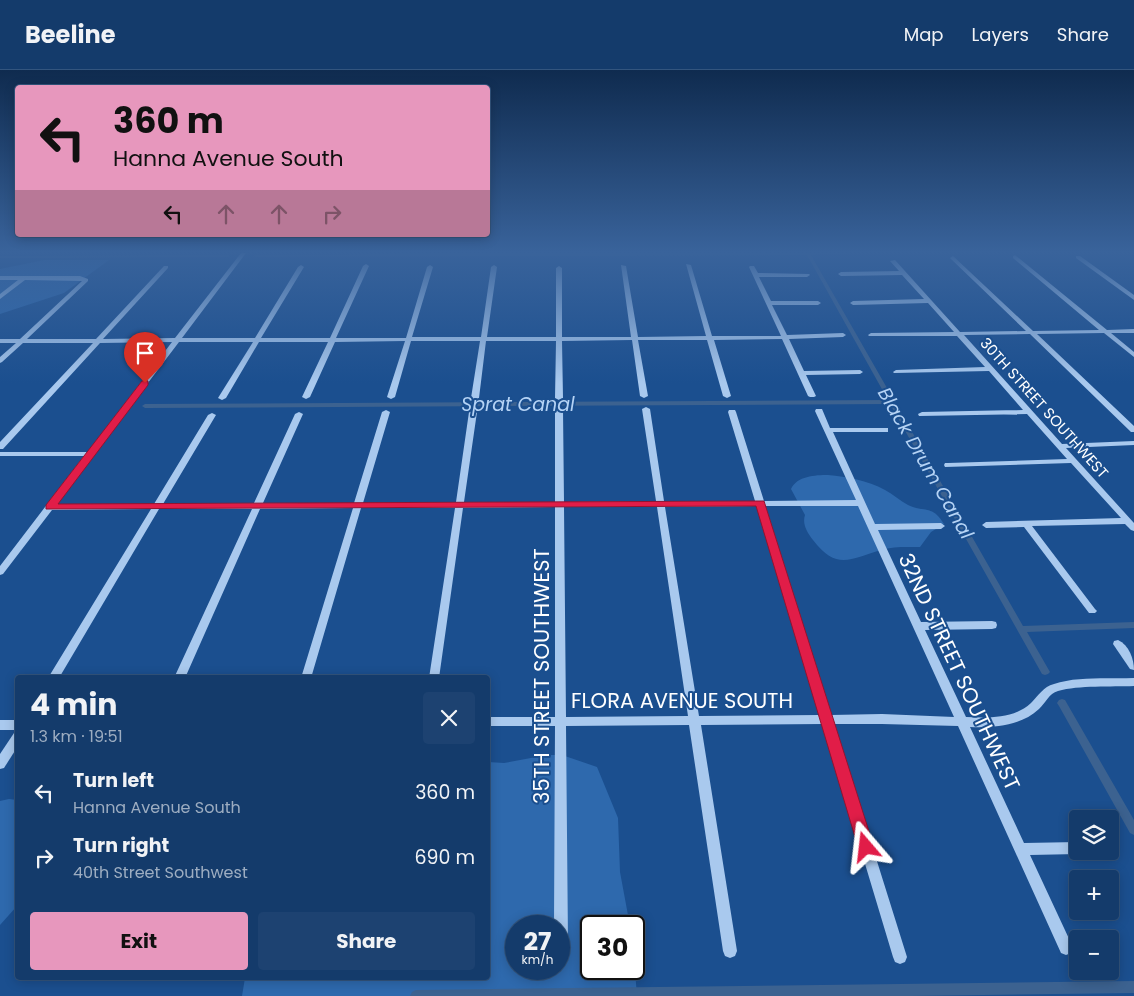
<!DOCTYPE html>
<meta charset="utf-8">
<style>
:root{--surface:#143b6b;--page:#1d4271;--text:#f1f3f6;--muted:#9dadc1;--line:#33557e;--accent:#e797bd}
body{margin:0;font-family:Poppins,sans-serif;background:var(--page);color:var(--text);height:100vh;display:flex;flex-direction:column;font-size:19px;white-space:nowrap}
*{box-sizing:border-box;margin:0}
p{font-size:16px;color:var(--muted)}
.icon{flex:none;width:28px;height:28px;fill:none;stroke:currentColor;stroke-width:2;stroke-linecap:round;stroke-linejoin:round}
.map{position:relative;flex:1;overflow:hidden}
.sheet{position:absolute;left:15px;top:605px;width:475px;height:305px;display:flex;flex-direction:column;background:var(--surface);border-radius:5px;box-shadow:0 2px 12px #0003,0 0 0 1px var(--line)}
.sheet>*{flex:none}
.banner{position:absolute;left:15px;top:15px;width:475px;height:152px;border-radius:5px;box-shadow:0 2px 12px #0003,0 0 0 1px var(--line);background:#e797bd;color:#111;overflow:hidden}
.buttons{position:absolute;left:1069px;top:740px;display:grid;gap:10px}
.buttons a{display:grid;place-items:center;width:50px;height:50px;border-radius:5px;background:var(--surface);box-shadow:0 2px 12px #0003,0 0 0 1px var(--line);font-size:25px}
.speed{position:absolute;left:505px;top:845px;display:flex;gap:10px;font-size:25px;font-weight:700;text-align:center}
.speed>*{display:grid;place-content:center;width:65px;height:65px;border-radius:50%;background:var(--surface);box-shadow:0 2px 12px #0003,0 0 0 1px var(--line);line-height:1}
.speed small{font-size:12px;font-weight:400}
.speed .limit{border:2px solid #111;border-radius:8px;background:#fff;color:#111}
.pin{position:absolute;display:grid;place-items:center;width:42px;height:42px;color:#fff;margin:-51px -21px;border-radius:50% 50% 50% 0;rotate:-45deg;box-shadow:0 0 5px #0007}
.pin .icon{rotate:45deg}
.me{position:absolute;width:55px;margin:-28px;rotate:343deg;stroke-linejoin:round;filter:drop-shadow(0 0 4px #0008)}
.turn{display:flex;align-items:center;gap:18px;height:105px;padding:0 15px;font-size:22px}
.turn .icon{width:65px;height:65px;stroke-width:2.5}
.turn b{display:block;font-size:35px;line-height:42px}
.lanes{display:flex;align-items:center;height:48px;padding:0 15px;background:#0003;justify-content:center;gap:25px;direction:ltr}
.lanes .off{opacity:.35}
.round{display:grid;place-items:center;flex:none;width:52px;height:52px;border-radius:5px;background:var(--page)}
.overview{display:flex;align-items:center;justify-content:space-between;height:85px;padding:0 15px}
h1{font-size:30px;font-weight:700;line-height:38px}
.primary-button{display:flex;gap:10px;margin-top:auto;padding:10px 15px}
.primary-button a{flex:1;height:58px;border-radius:5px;background:var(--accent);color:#111;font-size:20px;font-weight:700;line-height:58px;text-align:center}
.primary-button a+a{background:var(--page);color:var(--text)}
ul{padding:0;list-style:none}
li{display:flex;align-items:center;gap:15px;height:65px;padding:0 15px}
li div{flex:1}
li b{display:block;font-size:19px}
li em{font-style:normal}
header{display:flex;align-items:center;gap:30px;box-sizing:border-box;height:70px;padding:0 25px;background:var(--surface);border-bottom:1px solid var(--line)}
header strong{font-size:24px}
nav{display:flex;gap:28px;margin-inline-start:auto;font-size:18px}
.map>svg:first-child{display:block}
.green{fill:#2e69ad;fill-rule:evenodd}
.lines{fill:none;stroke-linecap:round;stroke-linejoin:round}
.canal{fill:#3c6290;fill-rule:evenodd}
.minor{fill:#a9c9ee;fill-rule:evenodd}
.route{fill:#e11d48;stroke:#92132f}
.labels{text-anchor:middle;stroke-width:4;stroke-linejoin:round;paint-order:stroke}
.far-street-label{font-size:15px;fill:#fff;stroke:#1b4f8f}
.water-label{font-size:19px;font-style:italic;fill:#b5d3f5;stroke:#1b4f8f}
.near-street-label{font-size:21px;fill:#fff;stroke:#1b4f8f}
</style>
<header>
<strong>Beeline</strong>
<nav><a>Map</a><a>Layers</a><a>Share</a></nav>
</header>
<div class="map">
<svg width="1134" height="926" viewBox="0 0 1134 926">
<rect width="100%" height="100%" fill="#1b4f8f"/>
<!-- green -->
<g class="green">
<path d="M 44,190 L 109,190 L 64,223 L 0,244 L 0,199 Z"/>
<path d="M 828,405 C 847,407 867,410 885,420 C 893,424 900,431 908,435 C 924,443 932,434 944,454 L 931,462 L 920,477 C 908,477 894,476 881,480 C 850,489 837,501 813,470 C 807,462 802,454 805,445 L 791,419 C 797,406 815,405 828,405 Z"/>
<path d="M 547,685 L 562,685 L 597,697 L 618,748 L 620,802 L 630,856 L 591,856 L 591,899 L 634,899 L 634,888 L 637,926 L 242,926 L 245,908 L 488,908 L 488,692 L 504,693 ZM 516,856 L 559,856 L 559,899 L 516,899 Z"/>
<path d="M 9,729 L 17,730 L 17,836 L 0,855 L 0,731 Z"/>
</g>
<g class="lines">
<!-- canal -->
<g class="canal">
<path d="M 515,183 L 852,183 L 811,185 L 1023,556 L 1134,552 L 1134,558 L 1027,562 L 1050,602 L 1048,604 L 1045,605 L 1042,604 L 890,334 L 145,338 L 142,336 L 145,334 L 888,330 L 807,185 L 255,187 L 253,186 L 255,185 Z"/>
<path d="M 229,185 L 229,187 L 227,187 L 0,188 L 0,186 Z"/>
<path d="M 1062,629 L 1065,630 L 1134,750 L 1134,765 L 1130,763 L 1059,636 L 1057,633 L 1059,630 Z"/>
<path d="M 1134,911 L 1134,923 L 913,926 L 410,926 L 412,922 L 416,920 Z"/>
</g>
<!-- minor -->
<g class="minor">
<path d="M 241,183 L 246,183 L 182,268 L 255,268 L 298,197 L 301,195 L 304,197 L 261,268 L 330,268 L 363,196 L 366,194 L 369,196 L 336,268 L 406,268 L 427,197 L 430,195 L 433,197 L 412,267 L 481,267 L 491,197 L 494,195 L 497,197 L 487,267 L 556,267 L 556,198 L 559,196 L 562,198 L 562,267 L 631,267 L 621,195 L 626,196 L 638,267 L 706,266 L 686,194 L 691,195 L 712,266 L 781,266 L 749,197 L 750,196 L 754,196 L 758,203 L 809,204 L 810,205 L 807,207 L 759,207 L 771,231 L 818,231 L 821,233 L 818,235 L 772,235 L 787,265 L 843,263 L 846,265 L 843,267 L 789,269 L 804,301 L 860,300 L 863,302 L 860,304 L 806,305 L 816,326 L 814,327 L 810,327 L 808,326 L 782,269 L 714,270 L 731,326 L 727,328 L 723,326 L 707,270 L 638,270 L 648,326 L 644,328 L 640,326 L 632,270 L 562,271 L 563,328 L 559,330 L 555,328 L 556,271 L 486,271 L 479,328 L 475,330 L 471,328 L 480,271 L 411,271 L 395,327 L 391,329 L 387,327 L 405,271 L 335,272 L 310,327 L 306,329 L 302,327 L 328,272 L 259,272 L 226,328 L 222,330 L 218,328 L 253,272 L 179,272 L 56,434 L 154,434 L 208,345 L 212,343 L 216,345 L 163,434 L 254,433 L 295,344 L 299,342 L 303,344 L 263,433 L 354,433 L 382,342 L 386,340 L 390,342 L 363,433 L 456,432 L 469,342 L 473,340 L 477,342 L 464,432 L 555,432 L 555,340 L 559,338 L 563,340 L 564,432 L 656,431 L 642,339 L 646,337 L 650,339 L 664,431 L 755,431 L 728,342 L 729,340 L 735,340 L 736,342 L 764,431 L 856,430 L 815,341 L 816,339 L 822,339 L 830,358 L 888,358 L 888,362 L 833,362 L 875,454 L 941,453 L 945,456 L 941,459 L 878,460 L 921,552 L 992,551 L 996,552 L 997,555 L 996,558 L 992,559 L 925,560 L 966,647 C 988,648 1014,649 1031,633 C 1039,625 1043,617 1054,614 C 1077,606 1109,609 1134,608 L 1134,616 C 1111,617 1079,615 1058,621 C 1049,623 1045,634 1039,639 C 1021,656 993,658 970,657 L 1024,773 L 1078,772 L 1078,781 L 1083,781 L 1078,784 L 1030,785 L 1071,873 L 1073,878 L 1071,883 L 1066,885 L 1061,883 L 958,656 L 882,654 L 834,654 L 907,887 L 905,892 L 900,894 L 895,892 L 893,887 L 823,654 L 701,655 L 737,881 L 735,886 L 730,888 L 725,886 L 723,881 L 689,655 L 566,656 L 568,872 L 566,877 L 561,879 L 559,878 L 559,856 L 554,856 L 555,656 L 488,656 L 488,647 L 555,647 L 555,437 L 463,438 L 439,608 L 429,608 L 455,438 L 361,438 L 311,608 L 301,608 L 353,438 L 260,439 L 185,608 L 174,608 L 252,439 L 159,439 L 59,608 L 48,608 L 151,439 L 52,440 L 3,504 L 0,505 L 0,496 L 84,386 L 0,386 L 0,382 L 88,382 L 172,272 L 100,273 L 3,379 L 0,379 L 0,372 L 93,273 L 23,273 L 2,292 L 0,293 L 0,287 L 16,273 L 0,273 L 0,269 L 20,269 L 82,211 L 25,210 L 0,229 L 0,224 L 18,210 L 0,210 L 0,206 L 80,206 L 88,209 L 88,211 L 27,269 L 96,269 L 164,196 L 168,196 L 168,198 L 103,269 L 175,268 ZM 757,436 L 820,645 L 699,646 L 665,437 ZM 765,436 L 858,436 L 954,647 L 882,644 L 831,645 ZM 564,437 L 657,437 L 688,646 L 566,647 Z"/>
<path d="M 1015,185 L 1107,260 L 1134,259 L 1134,263 L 1111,263 L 1134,282 L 1134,287 L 1104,263 L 1037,264 L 1134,356 L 1134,362 L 1131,362 L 1030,264 L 964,265 L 1062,374 L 1134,371 L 1134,375 L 1066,378 L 1134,453 L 1134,461 L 1131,460 L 1125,454 L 1032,456 L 1095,539 L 1097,541 L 1095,543 L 1089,543 L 1024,457 L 986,458 L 982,455 L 986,452 L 1121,448 L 1071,393 L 945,397 L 944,395 L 945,393 L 948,393 L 1067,389 L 1027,344 L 919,346 L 918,344 L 922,342 L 1023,340 L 989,301 L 894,303 L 893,302 L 896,300 L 985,297 L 957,266 L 869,266 L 868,265 L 871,263 L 954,262 L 928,233 L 853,235 L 850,233 L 853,231 L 924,229 L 902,205 L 841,206 L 838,204 L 841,202 L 899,201 L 890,191 L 895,190 L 960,262 L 1026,261 L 951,189 L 950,188 L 953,186 L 1033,261 L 1099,260 L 1013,188 L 1013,186 Z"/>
<path d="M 1076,186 L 1080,186 L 1134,225 L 1134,230 L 1076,188 Z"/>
<path d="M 1118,570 C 1129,575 1134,589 1134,600 L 1130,599 L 1113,574 L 1114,571 Z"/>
<rect x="0" y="650" width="18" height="10"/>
<path d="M 18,661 L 18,676 L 4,698 L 0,699 L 0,684 L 14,663 Z"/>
</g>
</g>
<!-- sky -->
<linearGradient id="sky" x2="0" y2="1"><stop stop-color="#0f2b4f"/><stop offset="0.58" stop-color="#39639b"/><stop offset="1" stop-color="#39639b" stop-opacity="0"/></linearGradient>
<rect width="1134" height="313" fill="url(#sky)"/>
<!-- route -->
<path class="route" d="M 145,310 L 148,311 L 148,315 L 58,434 L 764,431 L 874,777 L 872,783 L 866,785 L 860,783 L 858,777 L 756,436 L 46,439 L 46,435 L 142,311 Z"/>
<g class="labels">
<!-- far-street labels -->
<g class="far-street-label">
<text transform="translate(1044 338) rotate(48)" y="5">30TH STREET SOUTHWEST</text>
</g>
<!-- water labels -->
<g class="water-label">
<text x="518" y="341">Sprat Canal</text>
<text transform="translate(926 393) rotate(60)" y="7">Black Drum Canal</text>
</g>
<!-- near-street labels -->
<g class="near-street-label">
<text transform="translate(959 602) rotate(65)" y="7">32ND STREET SOUTHWEST</text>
<text transform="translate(542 606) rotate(-90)" y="7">35TH STREET SOUTHWEST</text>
<text x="682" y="638">FLORA AVENUE SOUTH</text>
</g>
</g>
</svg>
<div class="buttons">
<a><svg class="icon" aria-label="layers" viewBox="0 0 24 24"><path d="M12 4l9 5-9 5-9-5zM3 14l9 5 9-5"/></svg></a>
<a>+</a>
<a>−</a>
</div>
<div class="speed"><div>27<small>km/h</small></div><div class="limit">30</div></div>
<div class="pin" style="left:145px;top:313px;background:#d93025"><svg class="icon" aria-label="arrive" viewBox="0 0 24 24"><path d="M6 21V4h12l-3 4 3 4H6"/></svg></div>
<svg class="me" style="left:866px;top:777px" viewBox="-20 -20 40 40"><path d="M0-17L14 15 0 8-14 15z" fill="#e11d48" stroke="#fff" stroke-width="4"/></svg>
<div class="banner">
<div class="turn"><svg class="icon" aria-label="left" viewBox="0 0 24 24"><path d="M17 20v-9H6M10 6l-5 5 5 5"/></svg><div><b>360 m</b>Hanna Avenue South</div></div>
<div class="lanes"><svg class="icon" aria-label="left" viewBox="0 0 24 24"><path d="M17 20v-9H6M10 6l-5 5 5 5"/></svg><svg class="icon off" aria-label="ahead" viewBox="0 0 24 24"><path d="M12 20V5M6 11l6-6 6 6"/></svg><svg class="icon off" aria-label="ahead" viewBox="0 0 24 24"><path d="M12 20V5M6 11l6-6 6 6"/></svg><svg class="icon off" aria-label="right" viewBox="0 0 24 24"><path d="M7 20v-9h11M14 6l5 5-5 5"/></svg></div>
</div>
<section class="sheet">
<div class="overview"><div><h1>4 min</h1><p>1.3 km · 19:51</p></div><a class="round"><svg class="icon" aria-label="close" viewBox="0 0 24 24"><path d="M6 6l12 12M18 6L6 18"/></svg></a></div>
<ul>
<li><svg class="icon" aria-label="left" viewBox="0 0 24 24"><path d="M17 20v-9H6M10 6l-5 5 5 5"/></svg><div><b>Turn left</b><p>Hanna Avenue South</p></div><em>360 m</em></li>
<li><svg class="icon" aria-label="right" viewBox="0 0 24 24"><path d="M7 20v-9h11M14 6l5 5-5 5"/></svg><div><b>Turn right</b><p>40th Street Southwest</p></div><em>690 m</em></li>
</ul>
<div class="primary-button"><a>Exit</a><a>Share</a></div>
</section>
</div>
